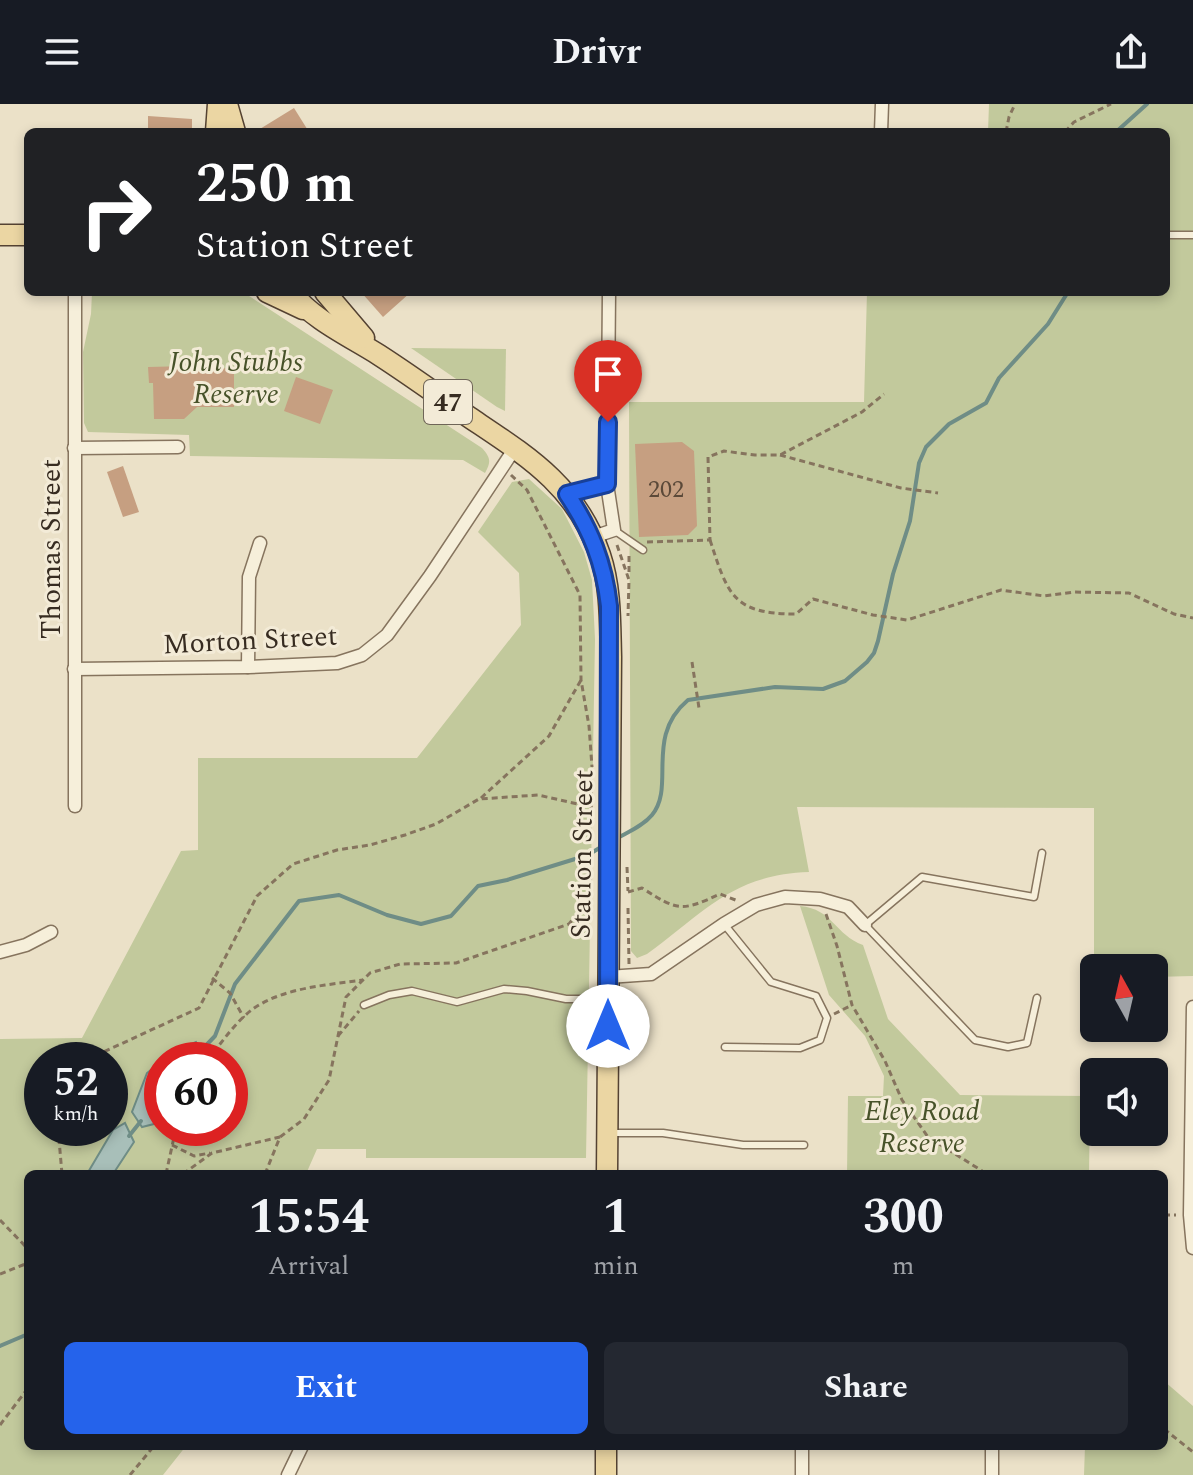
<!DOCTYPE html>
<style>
:root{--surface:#171b24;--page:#242831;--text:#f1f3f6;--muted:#9ea1a6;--accent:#2563eb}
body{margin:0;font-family:Spectral,serif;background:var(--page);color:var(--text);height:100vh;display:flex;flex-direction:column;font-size:30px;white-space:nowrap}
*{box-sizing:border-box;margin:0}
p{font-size:26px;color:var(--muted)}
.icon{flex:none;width:44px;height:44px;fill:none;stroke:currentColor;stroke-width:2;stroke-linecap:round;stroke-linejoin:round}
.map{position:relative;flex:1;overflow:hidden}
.sheet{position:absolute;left:24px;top:1066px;width:1144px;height:280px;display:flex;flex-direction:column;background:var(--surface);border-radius:12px;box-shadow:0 4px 12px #0003}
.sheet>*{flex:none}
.hud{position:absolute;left:24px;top:24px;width:1146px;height:168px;border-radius:12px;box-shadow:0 4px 12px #0003;background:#202124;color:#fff;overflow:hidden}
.needle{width:52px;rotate:352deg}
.fabs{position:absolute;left:1080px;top:850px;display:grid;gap:16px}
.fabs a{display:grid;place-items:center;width:88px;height:88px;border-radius:12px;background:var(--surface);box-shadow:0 4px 12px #0003;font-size:40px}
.speed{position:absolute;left:24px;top:938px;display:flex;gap:16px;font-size:40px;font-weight:700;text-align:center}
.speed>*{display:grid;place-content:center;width:104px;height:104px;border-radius:50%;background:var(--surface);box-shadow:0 4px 12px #0003;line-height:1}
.speed small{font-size:20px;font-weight:400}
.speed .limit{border:12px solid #d22;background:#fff;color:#111}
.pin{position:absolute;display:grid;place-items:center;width:68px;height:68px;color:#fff;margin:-82px -34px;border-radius:50% 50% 50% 0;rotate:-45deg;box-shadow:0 0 8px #0007}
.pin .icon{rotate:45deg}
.me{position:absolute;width:88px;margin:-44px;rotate:0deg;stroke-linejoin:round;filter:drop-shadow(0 0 6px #0008)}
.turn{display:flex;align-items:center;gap:28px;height:168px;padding:0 40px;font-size:36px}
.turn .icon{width:104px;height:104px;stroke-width:2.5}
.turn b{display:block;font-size:56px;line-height:68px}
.eta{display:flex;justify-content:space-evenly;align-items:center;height:136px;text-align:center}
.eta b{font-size:48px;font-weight:700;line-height:56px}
.action{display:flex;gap:16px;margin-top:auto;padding:16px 40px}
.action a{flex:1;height:92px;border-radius:12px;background:var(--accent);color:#fff;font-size:32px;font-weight:700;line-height:92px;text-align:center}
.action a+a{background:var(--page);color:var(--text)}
header{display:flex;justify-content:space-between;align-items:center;height:104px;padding:0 40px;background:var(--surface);font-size:36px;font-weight:700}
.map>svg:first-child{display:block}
.green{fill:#c2c99c;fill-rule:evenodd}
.water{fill:#a8bfb9;stroke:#6f8d86;stroke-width:2}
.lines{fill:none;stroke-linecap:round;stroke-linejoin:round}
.stream{stroke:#6f8d86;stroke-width:4}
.building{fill:#c69f81}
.service-casing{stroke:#86745e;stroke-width:9}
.minor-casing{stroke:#86745e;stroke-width:15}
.primary-casing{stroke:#544232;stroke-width:23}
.path{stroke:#86745e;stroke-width:3;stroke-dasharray:6 4;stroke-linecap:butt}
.service{stroke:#f6efda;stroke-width:6}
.minor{stroke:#f6efda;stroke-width:12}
.primary{stroke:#ebd6a3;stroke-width:20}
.route-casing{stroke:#184099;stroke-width:20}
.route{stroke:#2563eb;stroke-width:14}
.labels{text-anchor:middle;stroke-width:6;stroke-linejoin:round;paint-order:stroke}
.number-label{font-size:24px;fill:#5b4939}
.shield{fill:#f3ebd7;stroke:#6f6558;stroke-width:2}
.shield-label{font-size:26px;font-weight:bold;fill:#372c21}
.park-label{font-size:28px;font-style:italic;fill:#475229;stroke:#f3ebd7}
.street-label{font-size:28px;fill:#372c21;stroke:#f3ebd7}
</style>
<header><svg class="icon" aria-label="menu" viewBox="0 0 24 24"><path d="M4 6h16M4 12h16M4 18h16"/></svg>Drivr<svg class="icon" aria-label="share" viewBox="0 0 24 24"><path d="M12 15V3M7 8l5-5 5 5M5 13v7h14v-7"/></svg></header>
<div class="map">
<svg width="1193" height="1371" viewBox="0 0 1193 1371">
<rect width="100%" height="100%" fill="#ebe1c8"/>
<!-- green -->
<g class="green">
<path d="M 989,0 L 1193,0 L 1193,872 L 1154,873 L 1154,864 L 1094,864 L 1094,704 L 797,703 L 809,768 C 731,771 705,808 647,850 L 637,854 L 631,847 L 629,298 L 864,298 L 867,188 L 1166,188 L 1166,28 L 988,28 Z"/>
<path d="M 92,188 L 243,188 L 482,344 C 491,354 491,358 485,369 L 463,356 L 190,352 L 189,331 L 88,328 L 84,319 L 83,248 L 91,210 Z"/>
<path d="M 411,244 L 506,245 L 505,307 L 497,303 Z"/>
<path d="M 529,375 L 562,405 L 584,448 L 592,476 L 595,535 L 586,1054 L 366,1054 L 366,1045 L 317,1045 L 306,1070 L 28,1070 L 28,1342 L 186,1342 L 163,1371 L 0,1371 L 0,935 L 82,934 L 181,747 L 198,746 L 198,654 L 417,654 L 521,521 L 519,469 L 478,428 L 512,378 ZM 42,956 L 110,956 L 110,1024 L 42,1024 ZM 162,956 L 230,956 L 230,1024 L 162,1024 Z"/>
<path d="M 800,802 C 833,805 835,831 863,841 L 888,915 L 960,991 L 1090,992 L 1089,1070 L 847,1070 L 848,992 L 883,992 L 884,972 L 865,932 L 829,891 Z"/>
<path d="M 1164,1277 L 1193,1302 L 1193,1371 L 1084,1371 L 1085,1342 L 1164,1342 Z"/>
</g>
<!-- water -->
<g class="water">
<path d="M 196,938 L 205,952 L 202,956 L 164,956 L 177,946 Z"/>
<path d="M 162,957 L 162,1018 L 142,1023 L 132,1008 L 147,969 Z"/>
<path d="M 125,1019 L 134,1038 L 113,1070 L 87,1070 L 113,1026 Z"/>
</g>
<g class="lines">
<!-- stream -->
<g class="stream">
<path d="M 1116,28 L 1147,0"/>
<path d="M 616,735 C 628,728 643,722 652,711 C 676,682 644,633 688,596 L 775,583 L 823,585 L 845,577 L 867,558 L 874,549 L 878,537 L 893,470 L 910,417 L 919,359 L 926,343 L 949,320 L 986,299 L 999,274 L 1048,220 L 1068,188"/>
<path d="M 192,956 L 215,932 L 235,880 L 299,797 L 339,791 L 387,811 L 421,820 L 451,812 L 478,782 L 507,776 L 588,751 L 601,743"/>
<path d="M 129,1032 L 141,1017"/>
<path d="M 0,1242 L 28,1230"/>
</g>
</g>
<!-- building -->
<g class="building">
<path d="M 294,4 L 309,28 L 255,28 Z"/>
<path d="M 148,12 L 192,15 L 192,28 L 148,28 Z"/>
<path d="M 361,188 L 411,188 L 383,213 Z"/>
<path d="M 189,258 L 200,258 L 200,265 L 234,264 L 234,303 L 197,303 L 184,315 L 154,315 L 153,279 L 149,279 L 148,263 L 189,262 Z"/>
<path d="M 296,273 L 333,286 L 320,320 L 284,307 Z"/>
<path d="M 682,338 L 694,347 L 697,422 L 688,431 L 639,433 L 635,340 Z"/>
<path d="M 123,362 L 139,408 L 123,413 L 107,368 Z"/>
</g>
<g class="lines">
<defs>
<g id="service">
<path d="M 1166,131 L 1193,131"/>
<path d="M 614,426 L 643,446"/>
<path d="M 724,820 L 771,878 L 816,892 L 827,914 L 820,936 L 800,944 L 725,943"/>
<path d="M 1037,894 L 1027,939 L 1008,943 L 975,936 L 865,821 L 922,773 L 1034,793 L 1042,749"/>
<path d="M 364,901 L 389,891 L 412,887 L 457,898 L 504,885 L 527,887 L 566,895 L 604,895"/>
<path d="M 611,1029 L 663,1029 L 743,1041 L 804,1041"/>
</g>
<g id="minor">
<path d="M 881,28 L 882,0"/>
<path d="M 75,188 L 75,702"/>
<path d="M 608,297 L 609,188"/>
<path d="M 74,344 L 178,343"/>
<path d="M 567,390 L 607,380"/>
<path d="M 593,433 L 614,426 L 607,380 L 608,318"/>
<path d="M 248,563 L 249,473 L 260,439"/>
<path d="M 74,565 L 248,563 L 337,559 L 362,551 L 387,531 L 430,472 L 515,344"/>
<path d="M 0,848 L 26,841 L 51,828"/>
<path d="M 608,873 L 651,870 L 724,820 L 756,801 L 785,793 L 820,795 L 848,803 L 865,821"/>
<path d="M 1193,903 L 1190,1111 L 1193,1144"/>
<path d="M 288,1371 L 302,1342"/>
<path d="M 802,1371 L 802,1342"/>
<path d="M 992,1371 L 992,1342"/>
</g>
<g id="primary">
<path d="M 227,0 L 235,28"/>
<path d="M 216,28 L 218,0"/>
<path d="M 0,131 L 28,131"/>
<path d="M 267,188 L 303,205"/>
<path d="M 291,188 C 313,216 349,232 379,251 C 410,271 439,292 469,313 C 527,352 576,381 600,451 C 611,484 610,519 611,553 L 607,1070"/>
<path d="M 325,188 L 364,234"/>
<path d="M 606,1371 L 606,1342"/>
</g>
</defs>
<!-- service casing -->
<use href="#service" class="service-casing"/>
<!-- minor casing -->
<use href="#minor" class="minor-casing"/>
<!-- primary casing -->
<use href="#primary" class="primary-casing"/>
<!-- path -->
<g class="path">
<path d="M 1006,28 L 1009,13 L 1015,0"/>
<path d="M 1065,28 L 1074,18 L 1111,0"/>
<path d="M 780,351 L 901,384 L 938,389"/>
<path d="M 511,371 L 527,386 L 580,491 L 581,576 L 589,622 L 592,663"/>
<path d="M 710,436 C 728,491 733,510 796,510 L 813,495 L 873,511 L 907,516 L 1001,486 L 1044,492 L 1074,488 L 1129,489 L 1174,510 L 1193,514"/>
<path d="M 647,438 L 710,436 L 708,353 L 724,347 L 755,351 L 780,351 L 862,308 L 884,290"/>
<path d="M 617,441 L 629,476 L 628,512"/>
<path d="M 629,468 L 629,448"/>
<path d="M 692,558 L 699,604"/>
<path d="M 481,694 L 549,632 L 581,576"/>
<path d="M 591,703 L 591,674"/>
<path d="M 627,763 L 628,787"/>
<path d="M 628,788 L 642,784 C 678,807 681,808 720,790 L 738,797"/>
<path d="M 588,796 L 591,772"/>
<path d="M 628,804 L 629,860"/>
<path d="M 826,810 L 837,842 L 852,901 L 885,957 L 902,996 L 928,1033 L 987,1070"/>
<path d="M 212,874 L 230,889 L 244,914"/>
<path d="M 834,910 L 852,901"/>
<path d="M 338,932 L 359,907"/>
<path d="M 86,956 L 199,904 L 257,792 L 293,760 L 337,746 L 370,741 L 405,731 L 436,720 L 479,695 L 538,691 L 591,703 L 591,708"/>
<path d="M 207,956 C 223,938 237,914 259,901 C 290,883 328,881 363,876"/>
<path d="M 58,1024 L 62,1070"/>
<path d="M 172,1041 L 194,1052 L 210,1049"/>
<path d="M 166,1070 L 176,1024"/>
<path d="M 183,1070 L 212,1049 L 280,1033"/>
<path d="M 265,1070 L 280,1033 L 304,1015 L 329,976 L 346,893 L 370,869 L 400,860 L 456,859 L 569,820 L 588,796"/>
<path d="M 1164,1111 L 1176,1111"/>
<path d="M 0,1116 L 28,1145"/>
<path d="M 0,1170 L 28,1159"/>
<path d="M 0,1321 L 28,1284"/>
<path d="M 1164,1325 L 1193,1348"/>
<path d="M 130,1371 L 154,1342"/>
</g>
<!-- service -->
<use href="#service" class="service"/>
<!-- minor -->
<use href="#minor" class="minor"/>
<!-- primary -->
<use href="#primary" class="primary"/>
</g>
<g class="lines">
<defs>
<path id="route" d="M 608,922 L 609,502 C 604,459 591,426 567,390 L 607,380 L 608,318"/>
</defs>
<!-- route casing -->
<use href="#route" class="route-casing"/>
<!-- route -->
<use href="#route" class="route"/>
</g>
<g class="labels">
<!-- number labels -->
<g class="number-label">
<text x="666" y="393">202</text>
</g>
<!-- shield labels -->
<rect class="shield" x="424" y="276" width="48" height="44" rx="6"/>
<g class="shield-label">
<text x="448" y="307">47</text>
</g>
<!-- park labels -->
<g class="park-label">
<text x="236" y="267">John Stubbs<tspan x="236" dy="32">Reserve</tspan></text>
<text x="922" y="1016">Eley Road<tspan x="922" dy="32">Reserve</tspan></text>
</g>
<!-- street labels -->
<g class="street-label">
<text transform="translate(50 445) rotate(-90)" y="10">Thomas Street</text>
<text transform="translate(250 535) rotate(-3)" y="10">Morton Street</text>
<text transform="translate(581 750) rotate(-89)" y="10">Station Street</text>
</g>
</g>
</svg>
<div class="fabs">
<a><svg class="needle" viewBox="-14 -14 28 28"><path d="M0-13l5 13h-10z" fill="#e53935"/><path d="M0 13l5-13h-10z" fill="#9ea1a6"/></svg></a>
<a><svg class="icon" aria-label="sound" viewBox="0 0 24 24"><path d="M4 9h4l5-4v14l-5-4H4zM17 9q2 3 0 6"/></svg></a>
</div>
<div class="speed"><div>52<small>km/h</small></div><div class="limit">60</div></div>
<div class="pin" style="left:608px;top:318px;background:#d93025"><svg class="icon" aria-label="arrive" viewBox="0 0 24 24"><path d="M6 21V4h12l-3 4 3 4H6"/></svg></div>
<svg class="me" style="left:608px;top:922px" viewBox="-20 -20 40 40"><circle r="19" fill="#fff"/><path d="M0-13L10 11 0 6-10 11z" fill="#2563eb"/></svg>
<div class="hud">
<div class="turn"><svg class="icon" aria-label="right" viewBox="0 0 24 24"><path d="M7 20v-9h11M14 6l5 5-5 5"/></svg><div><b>250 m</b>Station Street</div></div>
</div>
<section class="sheet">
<div class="eta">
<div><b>15:54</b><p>Arrival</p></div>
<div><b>1</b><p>min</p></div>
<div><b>300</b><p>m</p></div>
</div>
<div class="action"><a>Exit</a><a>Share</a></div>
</section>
</div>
